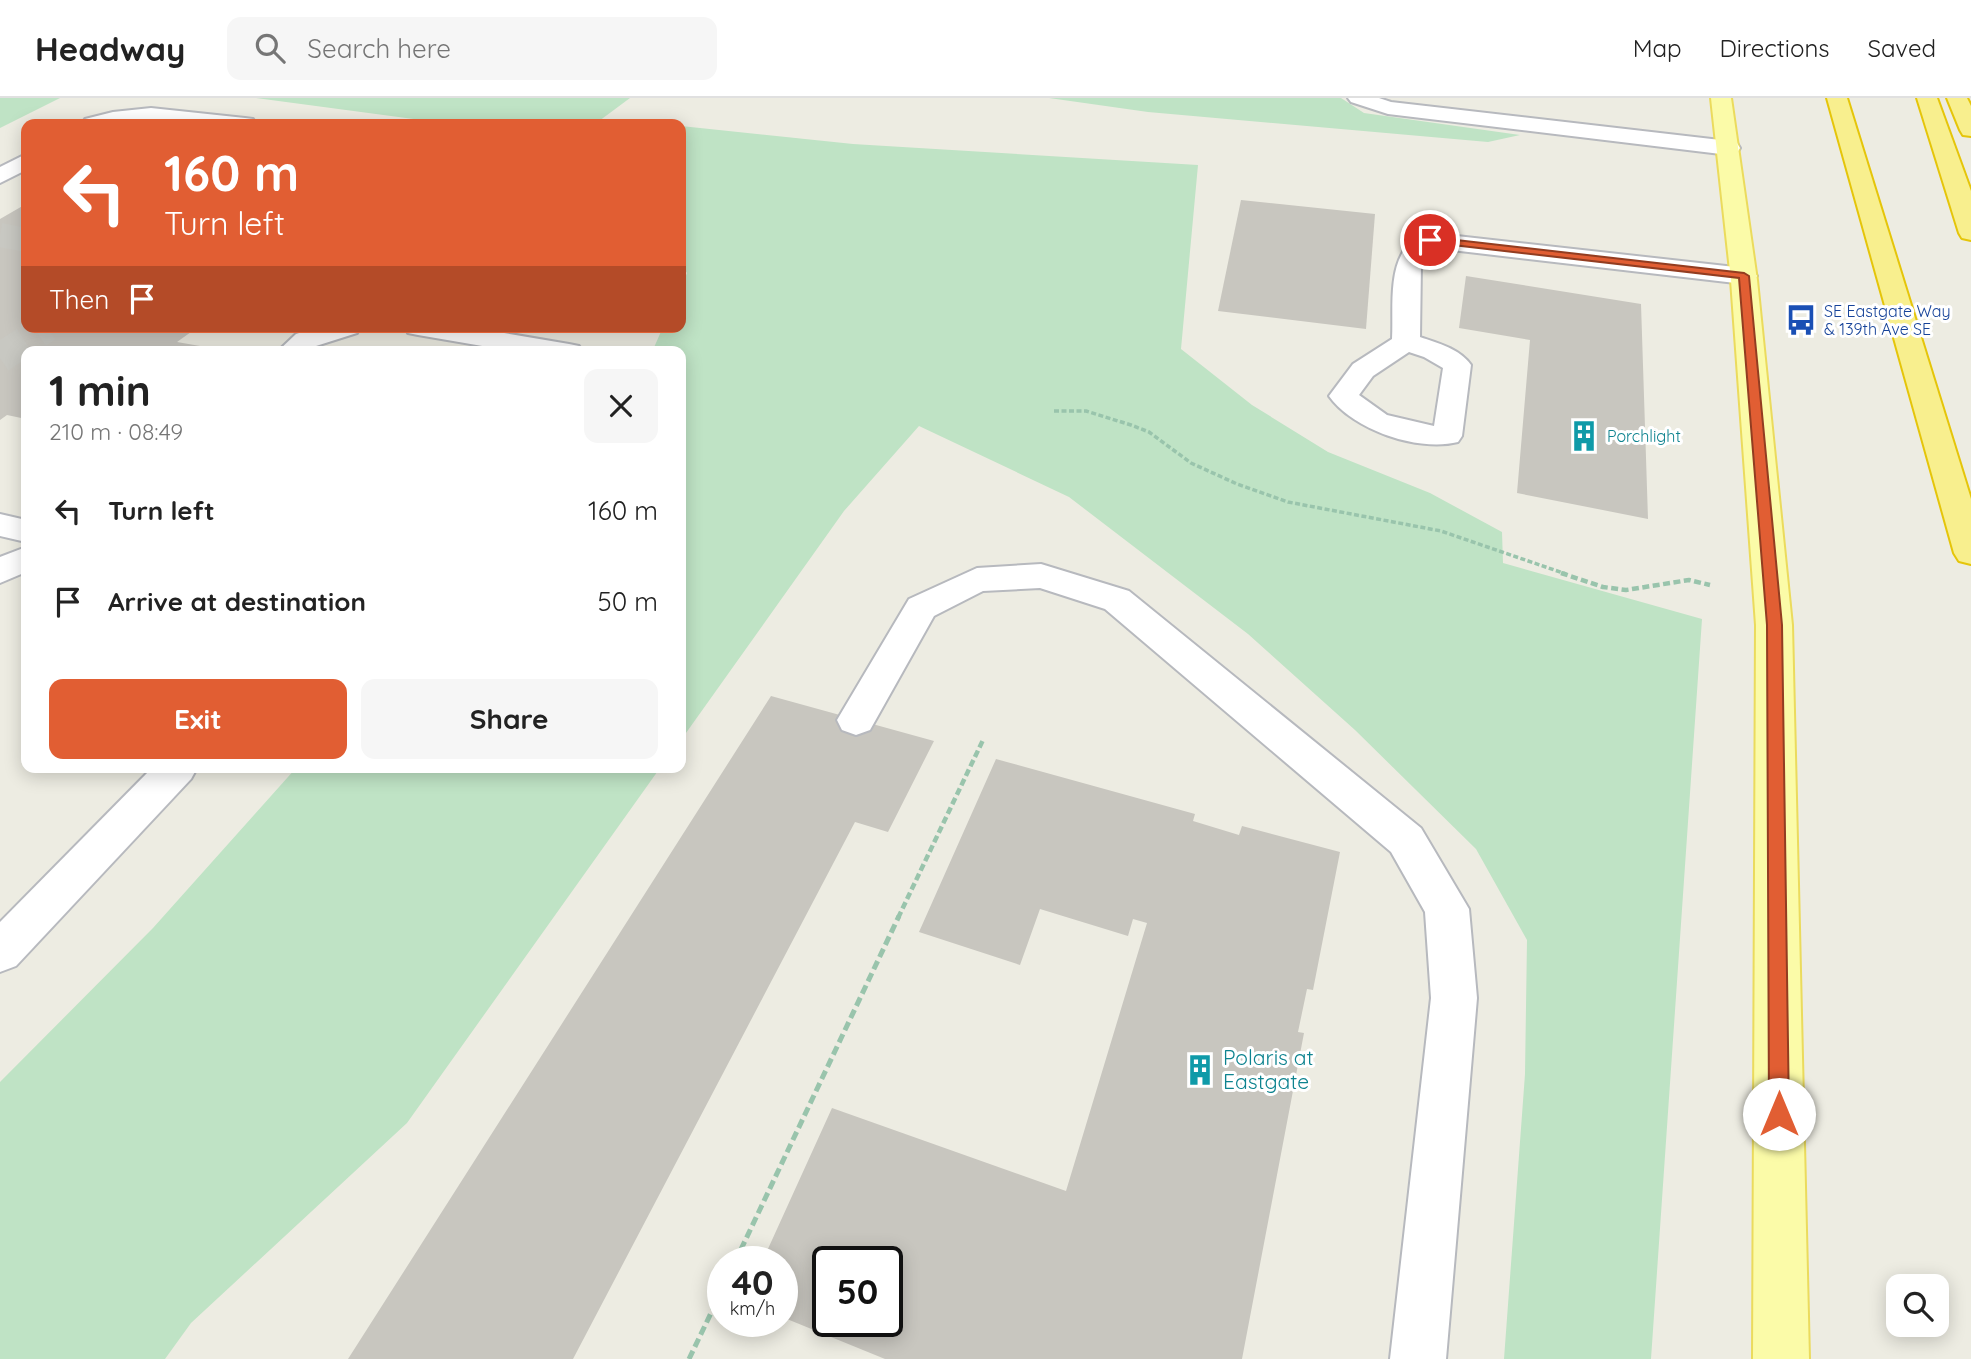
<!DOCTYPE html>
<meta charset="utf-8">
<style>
:root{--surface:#fff;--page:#f6f6f6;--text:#222;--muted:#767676;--line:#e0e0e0;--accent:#e15e33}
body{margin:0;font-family:Quicksand,sans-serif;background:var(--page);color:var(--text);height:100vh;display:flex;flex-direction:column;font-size:26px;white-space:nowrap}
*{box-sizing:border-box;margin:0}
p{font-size:23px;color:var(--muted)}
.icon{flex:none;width:38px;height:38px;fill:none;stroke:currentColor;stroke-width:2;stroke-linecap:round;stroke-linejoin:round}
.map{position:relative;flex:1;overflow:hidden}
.drawer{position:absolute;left:21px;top:248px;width:665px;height:427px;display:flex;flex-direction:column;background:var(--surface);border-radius:14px;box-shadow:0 4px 18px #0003}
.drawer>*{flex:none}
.banner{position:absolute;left:21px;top:21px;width:665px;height:214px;border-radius:14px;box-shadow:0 4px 18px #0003;background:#e15e33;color:#fff;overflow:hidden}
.buttons{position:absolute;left:1886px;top:1176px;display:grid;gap:14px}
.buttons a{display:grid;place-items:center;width:63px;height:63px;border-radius:14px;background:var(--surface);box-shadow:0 4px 18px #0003;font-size:35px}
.speed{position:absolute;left:707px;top:1148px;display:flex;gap:14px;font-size:35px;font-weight:700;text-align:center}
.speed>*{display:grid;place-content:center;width:91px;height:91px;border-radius:50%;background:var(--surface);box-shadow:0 4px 18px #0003;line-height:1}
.speed small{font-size:18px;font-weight:400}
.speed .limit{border:4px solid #111;border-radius:10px;background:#fff;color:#111}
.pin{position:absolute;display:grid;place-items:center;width:60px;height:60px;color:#fff;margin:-30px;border:4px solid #fff;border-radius:50%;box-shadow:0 2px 7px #0007}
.me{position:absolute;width:77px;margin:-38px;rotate:0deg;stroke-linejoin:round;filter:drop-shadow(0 0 5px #0008)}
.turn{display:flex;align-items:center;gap:24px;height:147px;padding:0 28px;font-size:32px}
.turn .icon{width:91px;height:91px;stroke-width:2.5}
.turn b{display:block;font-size:49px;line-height:60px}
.then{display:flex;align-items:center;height:66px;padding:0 28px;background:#0003;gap:14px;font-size:26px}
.round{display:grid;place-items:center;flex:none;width:74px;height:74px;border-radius:14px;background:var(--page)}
.head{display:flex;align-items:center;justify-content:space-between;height:119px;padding:0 28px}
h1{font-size:42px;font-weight:700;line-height:52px}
.primary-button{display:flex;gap:14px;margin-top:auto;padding:14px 28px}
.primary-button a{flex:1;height:80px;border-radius:14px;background:var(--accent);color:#fff;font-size:28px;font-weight:700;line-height:80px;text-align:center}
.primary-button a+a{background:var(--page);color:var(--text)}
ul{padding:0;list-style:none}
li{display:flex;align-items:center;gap:21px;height:91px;padding:0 28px}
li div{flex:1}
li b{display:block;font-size:26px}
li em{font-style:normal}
header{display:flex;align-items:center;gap:42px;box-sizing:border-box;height:98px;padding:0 35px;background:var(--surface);border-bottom:2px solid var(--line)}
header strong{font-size:33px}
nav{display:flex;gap:38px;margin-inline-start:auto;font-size:24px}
.search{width:490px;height:63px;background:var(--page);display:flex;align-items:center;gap:18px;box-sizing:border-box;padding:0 24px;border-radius:14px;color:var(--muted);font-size:26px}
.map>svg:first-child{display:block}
.green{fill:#bfe3c5}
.building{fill:#c8c6bf;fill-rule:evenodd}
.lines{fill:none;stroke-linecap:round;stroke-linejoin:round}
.minor-tunnel-far1{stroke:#c8c8c2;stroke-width:24;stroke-dasharray:24 11;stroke-linecap:butt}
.minor-tunnel{stroke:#c8c8c2;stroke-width:30;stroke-dasharray:30 15;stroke-linecap:butt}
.minor-casing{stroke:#b7b9be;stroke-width:4}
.major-casing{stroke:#ebdb5d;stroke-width:4}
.highway-casing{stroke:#e5c50a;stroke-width:4}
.path-far2{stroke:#99c4ac;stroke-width:3.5;stroke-dasharray:5 2.5;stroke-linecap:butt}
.path-far1{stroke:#99c4ac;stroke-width:4.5;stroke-dasharray:7 3.5;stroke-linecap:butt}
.path{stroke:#99c4ac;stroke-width:5;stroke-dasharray:9 4.5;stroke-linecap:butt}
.minor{fill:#fff;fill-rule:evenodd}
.major{fill:#fbfba8;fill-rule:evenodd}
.highway{fill:#f8ef8e;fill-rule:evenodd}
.route{fill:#e15e33;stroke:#923d21;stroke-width:2}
.labels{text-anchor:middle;stroke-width:6;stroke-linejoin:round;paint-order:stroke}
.far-transit-label{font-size:16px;fill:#164399;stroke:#fff;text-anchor:start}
.far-culture-label{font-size:16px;fill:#0d838f;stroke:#fff;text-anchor:start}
.near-culture-label{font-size:21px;fill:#0d838f;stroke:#fff;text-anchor:start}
</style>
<header>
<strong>Headway</strong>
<div class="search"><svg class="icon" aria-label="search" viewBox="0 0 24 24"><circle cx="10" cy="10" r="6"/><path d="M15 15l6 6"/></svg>Search here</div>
<nav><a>Map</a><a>Directions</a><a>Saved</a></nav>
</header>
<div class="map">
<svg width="1971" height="1261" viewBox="0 0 1971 1261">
<rect width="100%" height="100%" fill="#edece2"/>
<!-- green -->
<g class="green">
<path d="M 0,0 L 60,0 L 0,30 Z"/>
<path d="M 256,0 L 630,0 L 595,26 L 451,26 Z"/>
<path d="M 1049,0 L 1341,0 L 1364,15 L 1520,37 L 1488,44 L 1148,14 Z"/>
<path d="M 681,28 L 853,46 L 1198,67 L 1181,251 L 1252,307 L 1328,354 L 1430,395 L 1502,434 L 1503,465 L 1702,521 L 1651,1261 L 1504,1261 L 1525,976 L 1527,842 L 1476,751 L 1355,632 L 1248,536 L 1069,399 L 919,328 L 844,413 L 681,642 L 681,254 L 652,254 L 663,229 L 681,229 L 681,190 L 687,175 L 681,167 Z"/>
<path d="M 296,670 L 660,670 L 407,1025 L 191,1225 L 165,1261 L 0,1261 L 0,984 L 153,830 Z"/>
</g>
<!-- building -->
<g class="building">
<path d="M 1241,102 L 1375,116 L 1366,231 L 1218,213 Z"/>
<path d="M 26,106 L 26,229 L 198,229 L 177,244 L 200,248 L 193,254 L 26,254 L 26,321 L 7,317 L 0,322 L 0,121 Z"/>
<path d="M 1466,178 L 1641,206 L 1648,421 L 1517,395 L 1530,242 L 1459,230 Z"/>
<path d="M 771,598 L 934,643 L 888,734 L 855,724 L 573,1261 L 348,1261 Z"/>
<path d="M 996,661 L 1195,716 L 1193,723 L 1239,737 L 1242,728 L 1340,754 L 1313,892 L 1307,891 L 1298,934 L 1304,935 L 1242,1261 L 885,1261 L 782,1219 L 782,1164 L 762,1164 L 832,1010 L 1066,1093 L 1147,825 L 1133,821 L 1128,838 L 1040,811 L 1020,867 L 919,834 ZM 828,1164 L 887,1164 L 887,1223 L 828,1223 Z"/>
</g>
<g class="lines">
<!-- minor-tunnel-far1 -->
<path class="minor-tunnel-far1" d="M 0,137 L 26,142"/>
<!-- minor-tunnel -->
<path class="minor-tunnel" d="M 0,260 L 47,229"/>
<defs>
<g id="minor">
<path d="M 1348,0 L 1379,0 L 1391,4 L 1729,43 L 1737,45 L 1740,50 L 1737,55 L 1729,57 L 1388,16 L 1351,4 Z"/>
<path d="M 151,10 L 245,20 L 253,21 L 256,26 L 151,23 L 82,26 L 85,21 L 113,14 Z"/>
<path d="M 26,56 L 26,72 L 0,85 L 0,69 Z"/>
<path d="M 1430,135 L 1744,170 L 1753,173 L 1757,178 L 1753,183 L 1744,186 L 1434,150 L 1421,166 L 1420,239 C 1438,245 1460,251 1471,267 L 1462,338 L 1458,344 C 1418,354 1353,332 1329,298 L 1353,266 L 1392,241 C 1394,204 1384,146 1430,135 ZM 1409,254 L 1424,259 L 1443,270 L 1434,328 L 1387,317 L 1359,297 L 1373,278 Z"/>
<path d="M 318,229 L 360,229 L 357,235 L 316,248 L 308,254 L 277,254 L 296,236 Z"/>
<path d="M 405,229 L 469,229 L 569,246 L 579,248 L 583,254 L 517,254 L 418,237 L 408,235 Z"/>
<path d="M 0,416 L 26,422 L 26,444 L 0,438 Z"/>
<path d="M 26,449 L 26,474 L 0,485 L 0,459 Z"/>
<path d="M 1041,466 L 1129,493 L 1421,730 L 1469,811 L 1477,900 L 1446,1261 L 1390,1261 L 1431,900 L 1425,814 L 1391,754 L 1105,511 L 1040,490 L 983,493 L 934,518 L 870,632 L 856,637 L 842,632 L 837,622 L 909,501 L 977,470 Z"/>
<path d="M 152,670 L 197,670 L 191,681 L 16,868 L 0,874 L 0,824 Z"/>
</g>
<path id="major" d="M 1711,0 L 1731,0 L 1757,182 L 1792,527 L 1809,1261 L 1753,1261 L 1756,527 L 1731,182 Z"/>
<g id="highway">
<path d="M 1827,0 L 1847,0 L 1971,401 L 1971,466 L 1959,463 L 1954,455 Z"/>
<path d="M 1917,0 L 1937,0 L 1971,93 L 1971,142 L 1962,140 L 1959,135 Z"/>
<path d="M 1947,0 L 1967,0 L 1971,8 L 1971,38 L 1963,37 L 1960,32 Z"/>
</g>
</defs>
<!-- minor casing -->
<use href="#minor" class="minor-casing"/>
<!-- major casing -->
<use href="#major" class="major-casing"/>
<!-- highway casing -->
<use href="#highway" class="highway-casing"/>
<!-- path-far2 -->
<path class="path-far2" d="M 1054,313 L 1086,313 L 1131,327 L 1149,334 L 1191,365 L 1237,386 L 1288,404 L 1441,433 L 1566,476"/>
<!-- path-far1 -->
<g class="path-far1">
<path d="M 1561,475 L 1603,489 L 1626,492 L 1689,482 L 1710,487"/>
<path d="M 898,820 L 983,642"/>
</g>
<!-- path -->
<g class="path">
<path d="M 735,1164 L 899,818"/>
<path d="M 689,1261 L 723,1190"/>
</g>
<!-- minor -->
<use href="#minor" class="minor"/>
<!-- major -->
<use href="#major" class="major"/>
<!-- highway -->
<use href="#highway" class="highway"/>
</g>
<!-- route -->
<path class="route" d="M 1430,139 L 1744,175 L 1749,178 L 1782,527 L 1789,1016 L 1786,1023 L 1779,1026 L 1772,1023 L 1769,1016 L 1767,527 L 1739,180 L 1427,144 L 1425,142 Z"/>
<!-- icons -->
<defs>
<symbol id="bus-bare" viewBox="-9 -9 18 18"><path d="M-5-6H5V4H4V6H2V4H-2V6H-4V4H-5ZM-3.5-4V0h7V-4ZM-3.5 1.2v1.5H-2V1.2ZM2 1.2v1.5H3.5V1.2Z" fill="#1a4fb4" stroke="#fff" stroke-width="2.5" paint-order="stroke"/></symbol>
<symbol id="building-bare" viewBox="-9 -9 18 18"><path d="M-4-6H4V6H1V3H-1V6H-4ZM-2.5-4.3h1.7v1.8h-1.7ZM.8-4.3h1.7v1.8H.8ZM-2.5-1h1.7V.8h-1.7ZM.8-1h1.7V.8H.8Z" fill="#0f9aa8" stroke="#fff" stroke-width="2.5" paint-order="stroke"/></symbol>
</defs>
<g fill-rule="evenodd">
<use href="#bus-bare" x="1779" y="200" width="44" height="44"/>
<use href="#building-bare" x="1562" y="316" width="44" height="44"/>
<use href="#building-bare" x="1178" y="950" width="44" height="44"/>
</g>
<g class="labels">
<!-- far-transit labels -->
<g class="far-transit-label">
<text x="1824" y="219">SE Eastgate Way<tspan x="1824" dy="18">&amp; 139th Ave SE</tspan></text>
</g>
<!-- far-culture labels -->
<g class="far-culture-label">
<text x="1607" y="344">Porchlight</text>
</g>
<!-- near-culture labels -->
<g class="near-culture-label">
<text x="1223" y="967">Polaris at<tspan x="1223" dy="24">Eastgate</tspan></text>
</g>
</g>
</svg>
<div class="buttons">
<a><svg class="icon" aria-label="search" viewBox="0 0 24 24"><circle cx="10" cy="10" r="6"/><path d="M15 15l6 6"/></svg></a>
</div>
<div class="speed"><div>40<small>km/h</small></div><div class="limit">50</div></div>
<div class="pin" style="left:1430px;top:142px;background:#d93025"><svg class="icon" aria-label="arrive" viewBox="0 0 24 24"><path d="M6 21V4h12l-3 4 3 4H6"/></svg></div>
<svg class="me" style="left:1779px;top:1016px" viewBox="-20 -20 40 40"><circle r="19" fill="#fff"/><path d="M0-13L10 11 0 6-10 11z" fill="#e15e33"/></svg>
<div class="banner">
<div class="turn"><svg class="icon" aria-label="left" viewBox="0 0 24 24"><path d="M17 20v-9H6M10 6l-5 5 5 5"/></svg><div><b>160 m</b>Turn left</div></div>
<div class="then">Then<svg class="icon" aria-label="arrive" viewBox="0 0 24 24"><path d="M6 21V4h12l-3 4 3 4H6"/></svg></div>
</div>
<section class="drawer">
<div class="head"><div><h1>1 min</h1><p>210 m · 08:49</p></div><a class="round"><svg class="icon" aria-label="close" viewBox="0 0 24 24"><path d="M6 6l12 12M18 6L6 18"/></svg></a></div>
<ul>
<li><svg class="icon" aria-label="left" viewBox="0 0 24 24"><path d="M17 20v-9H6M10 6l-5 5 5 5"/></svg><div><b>Turn left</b></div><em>160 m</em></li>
<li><svg class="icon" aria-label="arrive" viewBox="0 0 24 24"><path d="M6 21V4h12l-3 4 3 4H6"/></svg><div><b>Arrive at destination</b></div><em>50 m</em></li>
</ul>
<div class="primary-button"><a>Exit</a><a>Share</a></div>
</section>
</div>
